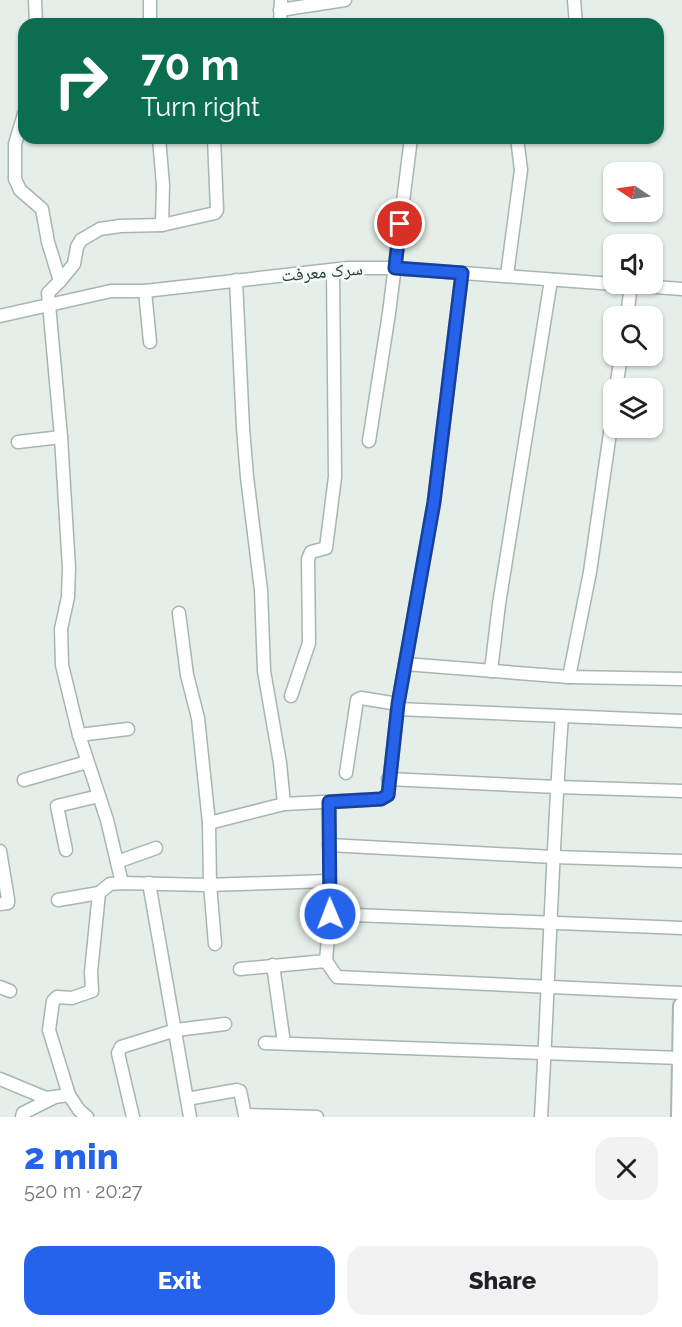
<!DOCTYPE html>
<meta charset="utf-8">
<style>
:root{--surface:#fff;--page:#f2f2f2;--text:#202124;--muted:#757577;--accent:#2563eb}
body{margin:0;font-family:Raleway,"Noto Naskh Arabic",sans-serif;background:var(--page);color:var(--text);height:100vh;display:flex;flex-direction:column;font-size:22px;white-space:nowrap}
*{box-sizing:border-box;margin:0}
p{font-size:20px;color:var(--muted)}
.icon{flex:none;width:33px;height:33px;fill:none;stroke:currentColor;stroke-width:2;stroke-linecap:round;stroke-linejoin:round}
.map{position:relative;height:1117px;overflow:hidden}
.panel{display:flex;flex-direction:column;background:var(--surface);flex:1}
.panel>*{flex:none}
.top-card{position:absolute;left:18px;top:18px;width:646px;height:126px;border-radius:18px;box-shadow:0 2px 4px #0004;background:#0b6e4f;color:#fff;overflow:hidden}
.needle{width:39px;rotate:283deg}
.buttons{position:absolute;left:603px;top:162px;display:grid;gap:12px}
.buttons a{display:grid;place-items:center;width:60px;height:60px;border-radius:12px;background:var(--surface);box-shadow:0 2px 4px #0004;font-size:30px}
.pin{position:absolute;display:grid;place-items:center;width:51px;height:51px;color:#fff;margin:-26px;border:3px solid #fff;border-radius:50%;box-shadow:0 2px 6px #0007}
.me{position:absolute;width:66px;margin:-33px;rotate:359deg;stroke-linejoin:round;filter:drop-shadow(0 0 4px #0008)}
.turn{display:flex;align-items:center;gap:21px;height:126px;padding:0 24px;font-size:27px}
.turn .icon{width:78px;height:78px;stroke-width:2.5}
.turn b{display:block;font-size:42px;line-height:51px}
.round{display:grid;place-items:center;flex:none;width:63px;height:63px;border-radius:18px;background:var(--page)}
.headline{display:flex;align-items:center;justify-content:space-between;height:102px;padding:0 24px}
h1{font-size:36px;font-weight:800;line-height:45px;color:var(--accent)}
.button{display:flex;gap:12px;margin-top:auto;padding:12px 24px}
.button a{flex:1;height:69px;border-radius:18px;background:var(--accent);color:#fff;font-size:24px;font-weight:800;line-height:69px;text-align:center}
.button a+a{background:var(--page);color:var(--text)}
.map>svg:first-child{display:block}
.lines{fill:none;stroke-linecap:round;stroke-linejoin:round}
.minor-casing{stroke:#a7b6b0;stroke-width:15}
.secondary-casing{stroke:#a3b9b1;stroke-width:20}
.minor{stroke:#fff;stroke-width:12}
.secondary{stroke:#fff;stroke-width:16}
.route-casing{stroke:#184099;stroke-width:15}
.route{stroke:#2563eb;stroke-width:10}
.labels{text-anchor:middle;stroke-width:5;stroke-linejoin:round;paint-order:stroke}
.street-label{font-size:18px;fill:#243f37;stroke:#f5faf8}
</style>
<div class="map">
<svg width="682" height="1117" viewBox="0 0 682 1117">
<rect width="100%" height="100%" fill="#e5eee9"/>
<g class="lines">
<defs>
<g id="minor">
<path d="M 35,0 L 36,24"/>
<path d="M 150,0 L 150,24"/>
<path d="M 574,0 L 576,24"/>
<path d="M 280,10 L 345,0"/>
<path d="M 280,24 L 281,0"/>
<path d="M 24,114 L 15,144 L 15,179 L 20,190 L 42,209 L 48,242 L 60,281 L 48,293 L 61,437 L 69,568 L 68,597 L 61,629 L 62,665 L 79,735 L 107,820 L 122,883"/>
<path d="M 159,138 L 163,185 L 162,225"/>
<path d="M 507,275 L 521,170 L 517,138"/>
<path d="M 236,280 L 243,428 L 247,477 L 261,590 L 264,671 L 280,763 L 284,804"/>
<path d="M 60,281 L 74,264 L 77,247 L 81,240 L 100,229 L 120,226 L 162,225 L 215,213 L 217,210 L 214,138"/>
<path d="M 145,291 L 150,342"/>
<path d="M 0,316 L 111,291 L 145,291 L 348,268 L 395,268 L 682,289"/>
<path d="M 627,316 L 631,285"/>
<path d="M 616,388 L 621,356"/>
<path d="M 369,441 L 389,313 L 411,138"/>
<path d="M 18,442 L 61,437"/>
<path d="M 179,613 L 187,675 L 198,718 L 209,823 L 210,884 L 215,944"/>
<path d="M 405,664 L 569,677 L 682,679"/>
<path d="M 491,671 L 499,604 L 551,280"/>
<path d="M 569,677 L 590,572 L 614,405"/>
<path d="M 291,696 L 309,643 L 308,559 L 311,552 L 326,548 L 335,477 L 333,270"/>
<path d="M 397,709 L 682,721"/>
<path d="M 79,735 L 128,729"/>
<path d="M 346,773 L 357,700 L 361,698 L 398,704"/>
<path d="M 388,779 L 557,787 L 682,791"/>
<path d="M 24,780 L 87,762"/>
<path d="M 209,823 L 284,804 L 381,799 L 388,795 L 398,704 L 434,502 L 462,273"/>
<path d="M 329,845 L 553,857 L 682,861"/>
<path d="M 66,850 L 57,806 L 99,796"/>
<path d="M 0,851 L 8,899 L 8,903 L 0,904"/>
<path d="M 117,862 L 156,848"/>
<path d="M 149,883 L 190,1117"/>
<path d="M 58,900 L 99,893"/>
<path d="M 330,914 L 682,928"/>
<path d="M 326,961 L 330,914 L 329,802"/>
<path d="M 273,965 L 284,1043"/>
<path d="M 240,969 L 326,961 L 337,977 L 682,993"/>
<path d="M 0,987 L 10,991"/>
<path d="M 265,1043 L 680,1058"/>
<path d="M 0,1079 L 46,1098 L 69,1095"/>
<path d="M 187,1099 L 237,1090 L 240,1091 L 245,1115 L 317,1117"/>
<path d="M 22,1117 L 23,1113 L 53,1098"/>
<path d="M 87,1117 L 79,1110 L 69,1095 L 49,1030 L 53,1001 L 57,997 L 72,998 L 92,991 L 91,972 L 99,893 L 110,884 L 122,883 L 206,885 L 329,881"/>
<path d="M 133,1117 L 118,1053 L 121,1047 L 176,1030 L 225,1024"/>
<path d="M 541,1117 C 549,983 552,849 562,716"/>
</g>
<path id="secondary" d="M 680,1117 L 682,1006"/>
</defs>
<!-- minor casing -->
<use href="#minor" class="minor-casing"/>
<!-- secondary casing -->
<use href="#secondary" class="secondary-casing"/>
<!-- minor -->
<use href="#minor" class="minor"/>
<!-- secondary -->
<use href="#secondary" class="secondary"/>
</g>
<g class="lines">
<defs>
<path id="route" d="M 330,914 L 329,802 L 381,799 L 388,795 L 398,704 L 434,502 L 462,273 L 395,268 L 400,224"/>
</defs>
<!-- route casing -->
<use href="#route" class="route-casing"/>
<!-- route -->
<use href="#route" class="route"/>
</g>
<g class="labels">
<!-- street labels -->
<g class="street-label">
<text transform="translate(322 272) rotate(-5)" y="6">سرک معرفت</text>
</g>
</g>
</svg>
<div class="buttons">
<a><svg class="needle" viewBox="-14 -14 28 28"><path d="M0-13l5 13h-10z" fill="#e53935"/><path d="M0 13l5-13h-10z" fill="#757577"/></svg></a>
<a><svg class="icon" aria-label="sound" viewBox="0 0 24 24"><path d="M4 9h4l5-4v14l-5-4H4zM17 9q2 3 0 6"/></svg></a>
<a><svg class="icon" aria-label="search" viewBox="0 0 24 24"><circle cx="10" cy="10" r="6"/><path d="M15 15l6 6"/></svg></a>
<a><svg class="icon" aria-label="layers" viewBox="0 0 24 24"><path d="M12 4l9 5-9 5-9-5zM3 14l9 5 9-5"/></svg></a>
</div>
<div class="pin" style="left:400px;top:224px;background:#d93025"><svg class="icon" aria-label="arrive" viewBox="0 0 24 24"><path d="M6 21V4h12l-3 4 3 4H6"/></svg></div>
<svg class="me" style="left:330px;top:914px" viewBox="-20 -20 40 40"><circle r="17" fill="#2563eb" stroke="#fff" stroke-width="3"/><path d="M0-11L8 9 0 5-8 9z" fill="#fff"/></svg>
<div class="top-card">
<div class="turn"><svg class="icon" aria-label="right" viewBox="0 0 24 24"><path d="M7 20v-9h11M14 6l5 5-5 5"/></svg><div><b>70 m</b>Turn right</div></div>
</div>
</div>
<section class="panel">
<div class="headline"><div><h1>2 min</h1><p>520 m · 20:27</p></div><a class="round"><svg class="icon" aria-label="close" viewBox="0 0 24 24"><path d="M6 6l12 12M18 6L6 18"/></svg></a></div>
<div class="button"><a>Exit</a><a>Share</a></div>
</section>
